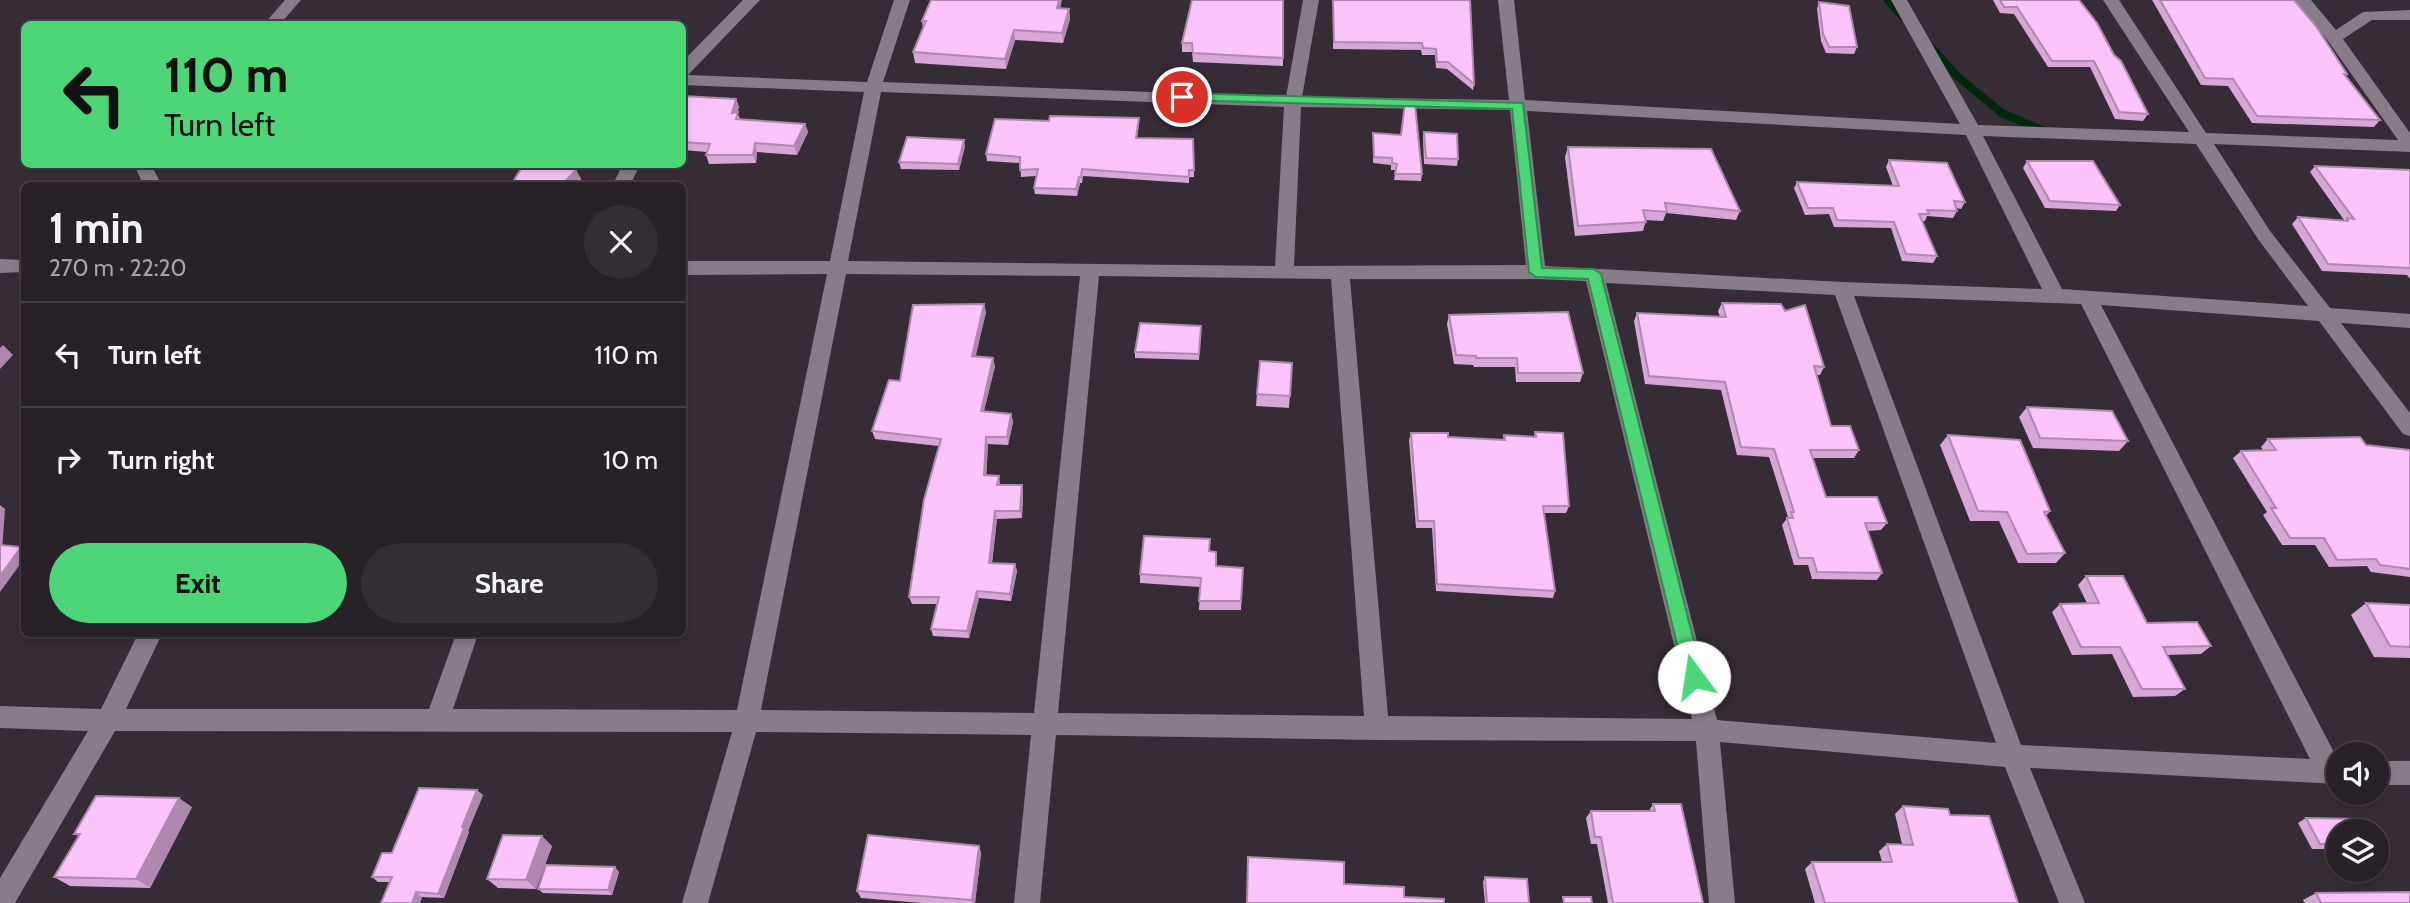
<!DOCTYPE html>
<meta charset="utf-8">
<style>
:root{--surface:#282128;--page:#342e34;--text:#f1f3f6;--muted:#a5a3a8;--line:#443e45;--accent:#4cd677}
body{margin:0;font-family:Cabin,sans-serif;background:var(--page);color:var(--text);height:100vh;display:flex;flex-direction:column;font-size:26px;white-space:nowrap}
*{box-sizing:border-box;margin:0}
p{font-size:23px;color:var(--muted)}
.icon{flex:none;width:38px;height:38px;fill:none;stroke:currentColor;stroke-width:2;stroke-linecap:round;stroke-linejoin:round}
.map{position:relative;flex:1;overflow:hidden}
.details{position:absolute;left:21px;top:182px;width:665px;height:455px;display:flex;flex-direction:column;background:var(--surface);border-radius:10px;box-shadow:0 4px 10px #0003,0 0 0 2px var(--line)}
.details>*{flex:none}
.banner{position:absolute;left:21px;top:21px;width:665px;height:147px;border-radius:10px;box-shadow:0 4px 10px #0003,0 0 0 2px var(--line);background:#4cd677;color:#111;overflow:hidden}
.buttons{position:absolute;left:2326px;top:742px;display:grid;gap:14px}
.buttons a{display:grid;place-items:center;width:63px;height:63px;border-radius:50%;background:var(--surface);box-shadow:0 4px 10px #0003,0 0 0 2px var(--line);font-size:35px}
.pin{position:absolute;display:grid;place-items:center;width:60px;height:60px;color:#fff;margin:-30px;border:4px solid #fff;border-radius:50%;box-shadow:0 2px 7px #0007}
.me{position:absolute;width:77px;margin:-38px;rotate:346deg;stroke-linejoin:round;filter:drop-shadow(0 0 5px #0008)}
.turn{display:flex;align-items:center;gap:24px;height:147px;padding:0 28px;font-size:32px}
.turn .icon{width:91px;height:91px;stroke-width:2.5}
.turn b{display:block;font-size:49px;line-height:60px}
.round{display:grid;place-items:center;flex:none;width:74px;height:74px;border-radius:37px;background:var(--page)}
.summary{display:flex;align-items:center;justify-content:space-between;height:119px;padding:0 28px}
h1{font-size:42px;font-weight:700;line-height:52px}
.action{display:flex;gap:14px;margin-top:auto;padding:14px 28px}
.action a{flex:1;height:80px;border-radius:42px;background:var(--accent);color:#111;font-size:28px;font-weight:700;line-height:80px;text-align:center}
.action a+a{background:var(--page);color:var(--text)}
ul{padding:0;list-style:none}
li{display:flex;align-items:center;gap:21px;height:105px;padding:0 28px;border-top:2px solid var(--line)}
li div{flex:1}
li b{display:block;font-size:26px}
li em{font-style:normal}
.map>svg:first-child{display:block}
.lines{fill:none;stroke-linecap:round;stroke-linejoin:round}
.stream{stroke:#00280c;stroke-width:8}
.minor{fill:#887c88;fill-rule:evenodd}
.wall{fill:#d7a8d7}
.shaded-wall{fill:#af88af}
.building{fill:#fac3fa;stroke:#af88af;stroke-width:2}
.route{fill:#4cd677;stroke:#318b4d;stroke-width:2}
</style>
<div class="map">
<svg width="2410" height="903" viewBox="0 0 2410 903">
<rect width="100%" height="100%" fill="#362c36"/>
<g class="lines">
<!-- stream -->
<g class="stream">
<path d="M 1888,0 L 1903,17"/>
<path d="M 1930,46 L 1958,77 L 2002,113 L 2046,132"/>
</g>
<!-- minor -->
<g class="minor">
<path d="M 285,0 L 301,0 L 280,24 L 264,24 Z"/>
<path d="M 743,0 L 760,0 L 688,75 L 867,82 L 894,0 L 910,0 L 883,82 L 1286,97 L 1303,0 L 1319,0 L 1302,97 L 1509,100 L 1498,0 L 1514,0 L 1525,100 L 1960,124 L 1891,0 L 1907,0 L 1978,125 L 2189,132 L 2103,0 L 2119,0 L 2206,133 L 2398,140 L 2328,41 L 2295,0 L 2311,0 L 2336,30 L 2363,12 L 2410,10 L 2410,20 L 2372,20 L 2343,39 L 2410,133 L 2410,152 L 2214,144 L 2270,231 L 2330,308 L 2410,314 L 2410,328 L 2341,323 L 2410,413 L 2410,436 L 2403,434 L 2319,321 L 2101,305 L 2338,760 L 2338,784 L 2030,768 L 2085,903 L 2059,903 L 2005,767 L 1720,742 L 1735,903 L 1709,903 L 1696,741 L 1377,740 L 1056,735 L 1040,903 L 1014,903 L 1031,735 L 756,732 L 708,903 L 682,903 L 732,732 L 115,731 L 15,903 L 0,903 L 0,878 L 88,731 L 0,728 L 0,706 L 101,709 L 138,634 L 162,634 L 126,709 L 429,709 L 456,634 L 478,634 L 453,709 L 737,710 L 827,274 L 682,275 L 682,261 L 830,261 L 864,92 L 682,85 L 682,62 ZM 881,92 L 1284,107 L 1275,266 L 848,261 ZM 1301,107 L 1510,110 L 1526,265 L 1294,266 ZM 1527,111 L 1966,135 L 2042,289 L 1842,282 L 1545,266 ZM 1983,136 L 2196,144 L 2258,239 L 2308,306 L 2062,289 ZM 846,274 L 1080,276 L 1034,713 L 761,710 ZM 1099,276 L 1331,279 L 1364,716 L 1058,713 ZM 1350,279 L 1536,279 L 1586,281 L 1692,719 L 1388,716 ZM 1606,283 L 1835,295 L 1996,743 L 1717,720 ZM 1854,296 L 2081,304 L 2310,759 L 2021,745 Z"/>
<path d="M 139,164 L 157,164 L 154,170 L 162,186 L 144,186 L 136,169 Z"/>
<path d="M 623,164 L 640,164 L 630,186 L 612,186 Z"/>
<path d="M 0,259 L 24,260 L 24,272 L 0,273 Z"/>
<rect x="2376" y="761" width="34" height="24"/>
</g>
</g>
<!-- wall -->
<g class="wall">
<path d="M 1192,0 L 1283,58 L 1283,66 L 1193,62 L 1192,52 L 1182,52 L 1182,43 Z"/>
<path d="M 1333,0 L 1470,0 L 1474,84 L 1473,90 L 1447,69 L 1436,68 L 1435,55 L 1422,55 L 1421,50 L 1333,49 Z"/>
<path d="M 1993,0 L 2079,0 L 2114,55 L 2148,114 L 2143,121 L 2115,119 L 2090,67 L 2048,67 L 2014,14 L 2000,13 Z"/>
<path d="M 2152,0 L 2294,0 L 2347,74 L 2346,75 L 2380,120 L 2374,127 L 2252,123 L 2228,86 L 2201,85 Z"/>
<path d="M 1819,2 L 1857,47 L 1854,54 L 1826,53 L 1821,41 L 1817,9 Z"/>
<path d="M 1060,8 L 1069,9 L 1070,19 L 1063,43 L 1015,40 L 1006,69 L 915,63 L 913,52 L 923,28 L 922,21 Z"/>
<path d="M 682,96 L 736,99 L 739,107 L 737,112 L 740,119 L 805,124 L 808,132 L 797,155 L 757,152 L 756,163 L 709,164 L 706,155 L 707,152 L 682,150 Z"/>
<path d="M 1139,124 L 1137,138 L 1193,139 L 1194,177 L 1189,177 L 1189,183 L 1083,176 L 1082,183 L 1080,183 L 1077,196 L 1035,194 L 1034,188 L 1036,176 L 1021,177 L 1020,163 L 987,161 L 986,154 Z"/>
<path d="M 1424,132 L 1458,159 L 1457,166 L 1424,164 L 1423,138 Z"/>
<path d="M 1373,133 L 1422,174 L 1421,181 L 1394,180 L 1396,170 L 1391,170 L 1391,165 L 1373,163 Z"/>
<path d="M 965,146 L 959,170 L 901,169 L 899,162 Z"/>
<path d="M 1568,147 L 1740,211 L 1736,220 L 1666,213 L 1663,221 L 1646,220 L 1643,231 L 1575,236 L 1565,157 Z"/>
<path d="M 1889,160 L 1965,202 L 1961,209 L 1956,208 L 1957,211 L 1953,218 L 1927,216 L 1925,221 L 1922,221 L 1937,256 L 1933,263 L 1902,261 L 1891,228 L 1834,227 L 1829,214 L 1805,215 L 1794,188 L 1797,182 L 1893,186 L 1886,167 Z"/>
<path d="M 2027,161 L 2120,205 L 2116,211 L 2045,208 L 2023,168 Z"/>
<path d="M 386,164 L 431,164 L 428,168 Z"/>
<path d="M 524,164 L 577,164 L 574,169 L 576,170 L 581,179 L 575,186 L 517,186 L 514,180 Z"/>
<path d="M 2315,166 L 2410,170 L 2410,279 L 2407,275 L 2322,271 L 2292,224 L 2298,217 L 2344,220 L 2310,172 Z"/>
<path d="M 1722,303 L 1785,311 L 1824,367 L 1820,375 L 1817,375 L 1831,426 L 1859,450 L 1854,458 L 1813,458 L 1826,497 L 1887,523 L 1881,530 L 1868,531 L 1882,573 L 1877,580 L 1812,579 L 1808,565 L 1794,565 L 1782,525 L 1788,517 L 1769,457 L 1737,455 L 1721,390 L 1645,384 L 1634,321 L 1637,313 L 1720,317 L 1718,311 Z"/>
<path d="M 986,312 L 975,357 L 995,366 L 984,411 L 1011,414 L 1013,422 L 1008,445 L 988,444 L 986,475 L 999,476 L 1000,485 L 1022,485 L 1023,493 L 1022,518 L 997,519 L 992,563 L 1015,564 L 1017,571 L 1011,601 L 979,598 L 969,638 L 933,636 L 931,629 L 937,604 L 912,604 L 909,597 L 939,446 L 875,439 L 872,431 L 900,381 Z"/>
<path d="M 1449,315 L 1583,373 L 1580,382 L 1516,382 L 1515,367 L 1474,367 L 1473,365 L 1454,364 L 1447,324 Z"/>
<path d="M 1201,326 L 1199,360 L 1135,358 L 1135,352 Z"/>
<path d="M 1292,363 L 1289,408 L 1256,406 L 1257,394 Z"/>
<path d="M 2027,407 L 2128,441 L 2119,451 L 2033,448 L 2019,417 Z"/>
<path d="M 1535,432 L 1569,506 L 1566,513 L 1544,513 L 1555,591 L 1553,598 L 1436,591 L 1432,528 L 1416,528 L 1409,440 L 1411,433 L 1448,437 L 1503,440 L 1504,435 L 1534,437 Z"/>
<path d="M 1948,435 L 2050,511 L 2046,516 L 2065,553 L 2056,563 L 2018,563 L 1999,521 L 1970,521 L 1940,445 Z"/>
<path d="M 2268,439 L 2366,445 L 2410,450 L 2410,577 L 2371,572 L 2367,566 L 2329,567 L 2315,545 L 2282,545 L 2263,515 L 2267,512 L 2233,458 L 2241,451 L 2263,450 L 2261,447 Z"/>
<path d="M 1210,551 L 1216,566 L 1243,568 L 1241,610 L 1199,610 L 1200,587 L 1140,583 L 1140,574 Z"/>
<path d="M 2086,576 L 2147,623 L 2211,646 L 2201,654 L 2167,655 L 2185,689 L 2175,696 L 2133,697 L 2112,654 L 2072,655 L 2052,612 L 2060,604 L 2087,603 L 2078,585 Z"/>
<path d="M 2366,603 L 2410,606 L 2410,658 L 2374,657 L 2351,615 Z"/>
<path d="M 276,634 L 382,634 L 382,635 L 277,635 Z"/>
<path d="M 483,795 L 468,831 L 469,832 L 444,898 L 422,897 L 420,903 L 381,903 L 390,882 L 378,882 L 372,877 L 392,853 Z"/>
<path d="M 1653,804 L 1703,903 L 1608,903 L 1597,844 L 1591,844 L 1586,818 L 1591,811 L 1649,811 Z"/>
<path d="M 1903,806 L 1950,815 L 2018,903 L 1815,903 L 1805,869 L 1812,862 L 1882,862 L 1879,851 L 1887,844 L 1902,844 L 1895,814 Z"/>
<path d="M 192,807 L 150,888 L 70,886 L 54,877 L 79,836 L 74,834 Z"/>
<path d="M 2306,818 L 2338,831 L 2338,849 L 2312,849 L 2298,823 Z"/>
<path d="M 552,846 L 536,889 L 498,888 L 487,879 Z"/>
<path d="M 979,846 L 981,853 L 975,903 L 922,903 L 861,898 L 857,891 Z"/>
<path d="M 619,872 L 612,895 L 543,893 L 538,889 Z"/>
<path d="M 1485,877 L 1529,903 L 1485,903 L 1483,882 Z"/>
<path d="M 2316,893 L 2410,903 L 2305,903 L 2303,900 Z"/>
</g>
<!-- shaded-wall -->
<g class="shaded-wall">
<path d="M 1059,0 L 1062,0 L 1058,18 L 1057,8 Z"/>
<path d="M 1069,9 L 1070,19 L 1063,43 L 1062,33 Z"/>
<path d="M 1014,30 L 1015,40 L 1006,69 L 1005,59 Z"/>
<path d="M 736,99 L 739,107 L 735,121 L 732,113 Z"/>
<path d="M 805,124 L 808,132 L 797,155 L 794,146 Z"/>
<path d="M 964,140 L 965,146 L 959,170 L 958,164 Z"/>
<path d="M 755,143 L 757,152 L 756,163 L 753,155 Z"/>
<path d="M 567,164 L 577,164 L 570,176 L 565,167 Z"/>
<path d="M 576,170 L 581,179 L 575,186 L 561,186 Z"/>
<path d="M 1079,177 L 1080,183 L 1077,196 L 1076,189 Z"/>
<path d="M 984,304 L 986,312 L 974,364 L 972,356 Z"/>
<path d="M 3,345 L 13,355 L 0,369 L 0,348 Z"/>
<path d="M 993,358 L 995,366 L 982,418 L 981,411 Z"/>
<path d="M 1011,414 L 1013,422 L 1008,445 L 1007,437 Z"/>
<path d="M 986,437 L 988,444 L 986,483 L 984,475 Z"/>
<path d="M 1022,485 L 1023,493 L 1022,518 L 1020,511 Z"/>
<path d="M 0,505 L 5,509 L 2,551 L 0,549 Z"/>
<path d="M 995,511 L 997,519 L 991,570 L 989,563 Z"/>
<path d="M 21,547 L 24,549 L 24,559 L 0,592 L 0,576 Z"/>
<path d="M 1015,564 L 1017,571 L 1011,601 L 1010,594 Z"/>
<path d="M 977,591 L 979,598 L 969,638 L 967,631 Z"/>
<path d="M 477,790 L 483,795 L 468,831 L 469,832 L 444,898 L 438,894 L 462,827 Z"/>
<path d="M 179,798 L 192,807 L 150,888 L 136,879 Z"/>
<path d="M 542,836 L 552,846 L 536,889 L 526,880 Z"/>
<path d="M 979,846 L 981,853 L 975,903 L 973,903 L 972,900 Z"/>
<path d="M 615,867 L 619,872 L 612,895 L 608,890 Z"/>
<path d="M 416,892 L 422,897 L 420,903 L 412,903 Z"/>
</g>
<!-- building -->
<g class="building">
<path d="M 931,0 L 1059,0 L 1057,8 L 1069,9 L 1062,33 L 1014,30 L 1005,59 L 913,52 L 926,21 L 922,21 Z"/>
<path d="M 1192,0 L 1283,0 L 1283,58 L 1193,53 L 1192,43 L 1182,43 Z"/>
<path d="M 1333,0 L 1470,0 L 1474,84 L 1448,62 L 1437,62 L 1436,49 L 1423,48 L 1422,43 L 1334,42 Z"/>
<path d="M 2000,0 L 2079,0 L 2097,23 L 2114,55 L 2121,61 L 2148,114 L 2119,112 L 2094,61 L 2052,61 L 2017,7 L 2004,7 Z"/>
<path d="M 2160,0 L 2294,0 L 2316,26 L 2347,74 L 2344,74 L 2380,120 L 2257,116 L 2233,79 L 2205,78 Z"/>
<path d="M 1819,2 L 1849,6 L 1857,47 L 1829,47 L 1823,34 Z"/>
<path d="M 682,96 L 736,99 L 732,113 L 738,112 L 736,119 L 805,124 L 794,146 L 755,143 L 753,155 L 706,155 L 710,144 L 682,142 Z"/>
<path d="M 1405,104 L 1415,105 L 1422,174 L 1395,174 L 1397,164 L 1392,163 L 1392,158 L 1374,157 L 1373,133 L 1401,135 Z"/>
<path d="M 1050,116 L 1139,118 L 1136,138 L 1193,139 L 1194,170 L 1189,170 L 1189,177 L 1082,169 L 1081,177 L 1079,177 L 1076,189 L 1034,188 L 1038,169 L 1020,170 L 1020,157 L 986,154 L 995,119 L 1049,121 Z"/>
<path d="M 1424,132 L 1457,134 L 1458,159 L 1426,158 Z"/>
<path d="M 907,137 L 964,140 L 958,164 L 899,162 Z"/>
<path d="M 1568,147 L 1711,149 L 1740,211 L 1665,203 L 1667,212 L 1643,210 L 1646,222 L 1578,226 Z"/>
<path d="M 1889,160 L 1947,163 L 1965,202 L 1954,201 L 1957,211 L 1927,210 L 1929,214 L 1919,214 L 1937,256 L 1906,254 L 1894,222 L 1837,220 L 1833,208 L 1808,208 L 1797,182 L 1899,186 Z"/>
<path d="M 2027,161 L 2093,161 L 2120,205 L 2050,201 Z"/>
<path d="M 524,164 L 567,164 L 565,167 L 576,170 L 561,186 L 536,186 L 514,180 Z"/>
<path d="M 2315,166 L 2410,170 L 2410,268 L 2328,264 L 2298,217 L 2348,221 L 2347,218 L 2354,219 Z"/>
<path d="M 1722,303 L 1781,304 L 1785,311 L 1805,305 L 1824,367 L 1814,366 L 1831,426 L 1850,426 L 1859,450 L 1810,450 L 1826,497 L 1877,497 L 1887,523 L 1865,523 L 1882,573 L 1817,572 L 1813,558 L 1799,558 L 1787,518 L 1793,518 L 1791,512 L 1794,512 L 1774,449 L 1741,447 L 1725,382 L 1649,376 L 1637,313 L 1726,317 Z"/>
<path d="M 984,304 L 972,356 L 993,358 L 981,411 L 1011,414 L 1007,437 L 986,437 L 984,475 L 999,476 L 997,485 L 1022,485 L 1020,511 L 995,511 L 989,563 L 1015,564 L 1010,594 L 977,591 L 967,631 L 931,629 L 939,597 L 909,597 L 924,500 L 941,439 L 872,431 L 889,380 L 900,381 L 913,305 Z"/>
<path d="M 1568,312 L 1583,373 L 1518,373 L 1517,358 L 1476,358 L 1476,356 L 1456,355 L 1449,315 Z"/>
<path d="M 1140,323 L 1201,326 L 1199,354 L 1135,352 Z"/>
<path d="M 1260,361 L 1292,363 L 1290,396 L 1257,394 Z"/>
<path d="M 2027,407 L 2112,411 L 2128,441 L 2040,438 Z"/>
<path d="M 1535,432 L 1563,433 L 1569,506 L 1543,506 L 1555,591 L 1437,584 L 1434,521 L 1418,521 L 1411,433 L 1448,433 L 1448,437 L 1505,440 L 1504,435 L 1536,437 Z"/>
<path d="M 1948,435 L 2020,440 L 2050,511 L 2044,512 L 2065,553 L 2027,554 L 2007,512 L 1978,511 Z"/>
<path d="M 2360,437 L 2366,445 L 2410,450 L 2410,569 L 2380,565 L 2376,559 L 2337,560 L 2324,538 L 2290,538 L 2271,508 L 2276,508 L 2241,451 L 2276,450 L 2268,439 Z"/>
<path d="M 1144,536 L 1210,539 L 1209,551 L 1216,552 L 1216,566 L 1243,568 L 1241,601 L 1199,601 L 1201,578 L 1140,574 Z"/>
<path d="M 0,545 L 21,547 L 0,576 Z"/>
<path d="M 2086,576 L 2123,576 L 2147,623 L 2197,622 L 2211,646 L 2163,647 L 2185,689 L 2142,689 L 2120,647 L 2081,647 L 2060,604 L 2099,603 Z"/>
<path d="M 2366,603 L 2410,605 L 2410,647 L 2390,646 Z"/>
<path d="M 419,788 L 477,790 L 462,827 L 464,828 L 438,894 L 416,892 L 412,903 L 381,903 L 392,877 L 372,877 L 382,853 L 392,853 Z"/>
<path d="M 96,796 L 179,798 L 136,879 L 54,877 L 80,834 L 74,834 Z"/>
<path d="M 1653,804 L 1681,804 L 1703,903 L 1613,903 L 1601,837 L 1595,837 L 1591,811 L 1655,811 Z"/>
<path d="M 1903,806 L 1948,809 L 1950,815 L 1989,816 L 2018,903 L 1825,903 L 1812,862 L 1892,862 L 1887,844 L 1913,845 Z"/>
<path d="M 2306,818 L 2358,819 L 2365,831 L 2338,831 L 2338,844 L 2320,844 Z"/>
<path d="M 503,835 L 542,836 L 526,880 L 487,879 Z"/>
<path d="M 868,835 L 979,846 L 972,900 L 857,891 Z"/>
<path d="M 1248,857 L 1344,862 L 1344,884 L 1404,887 L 1404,897 L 1444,899 L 1444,903 L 1247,903 Z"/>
<path d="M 546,865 L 615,867 L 608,890 L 538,889 Z"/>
<path d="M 1485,877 L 1527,879 L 1529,903 L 1487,903 Z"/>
<path d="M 2410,892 L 2410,903 L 2321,903 L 2316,893 Z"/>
<path d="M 1563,897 L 1591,897 L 1592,903 L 1564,903 Z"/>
</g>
<!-- route -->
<path class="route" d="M 1182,93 L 1523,103 L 1542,268 L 1594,269 L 1601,274 L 1703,677 L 1700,682 L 1694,685 L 1687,682 L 1685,677 L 1588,279 L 1536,277 L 1529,272 L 1512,109 L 1177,100 L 1177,95 Z"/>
</svg>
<div class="buttons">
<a><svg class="icon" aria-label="sound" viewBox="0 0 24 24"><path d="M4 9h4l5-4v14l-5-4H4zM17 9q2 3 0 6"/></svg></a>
<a><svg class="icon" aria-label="layers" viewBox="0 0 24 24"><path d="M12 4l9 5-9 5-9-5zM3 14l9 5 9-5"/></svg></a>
</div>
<div class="pin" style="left:1182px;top:97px;background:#d93025"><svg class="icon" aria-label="arrive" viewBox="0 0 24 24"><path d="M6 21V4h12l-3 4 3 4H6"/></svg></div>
<svg class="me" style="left:1694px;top:677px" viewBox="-20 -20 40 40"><circle r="19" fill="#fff"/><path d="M0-13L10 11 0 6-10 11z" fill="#4cd677"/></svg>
<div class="banner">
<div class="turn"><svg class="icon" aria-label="left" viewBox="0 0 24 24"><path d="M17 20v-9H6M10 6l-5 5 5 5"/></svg><div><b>110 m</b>Turn left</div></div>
</div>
<section class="details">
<div class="summary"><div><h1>1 min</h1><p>270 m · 22:20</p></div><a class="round"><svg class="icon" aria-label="close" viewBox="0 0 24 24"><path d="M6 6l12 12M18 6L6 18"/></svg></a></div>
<ul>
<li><svg class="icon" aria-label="left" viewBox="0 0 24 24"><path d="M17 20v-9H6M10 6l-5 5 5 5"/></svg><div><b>Turn left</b></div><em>110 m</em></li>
<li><svg class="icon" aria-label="right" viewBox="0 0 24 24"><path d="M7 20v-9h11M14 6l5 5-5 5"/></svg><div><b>Turn right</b></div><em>10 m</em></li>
</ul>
<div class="action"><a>Exit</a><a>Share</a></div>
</section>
</div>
